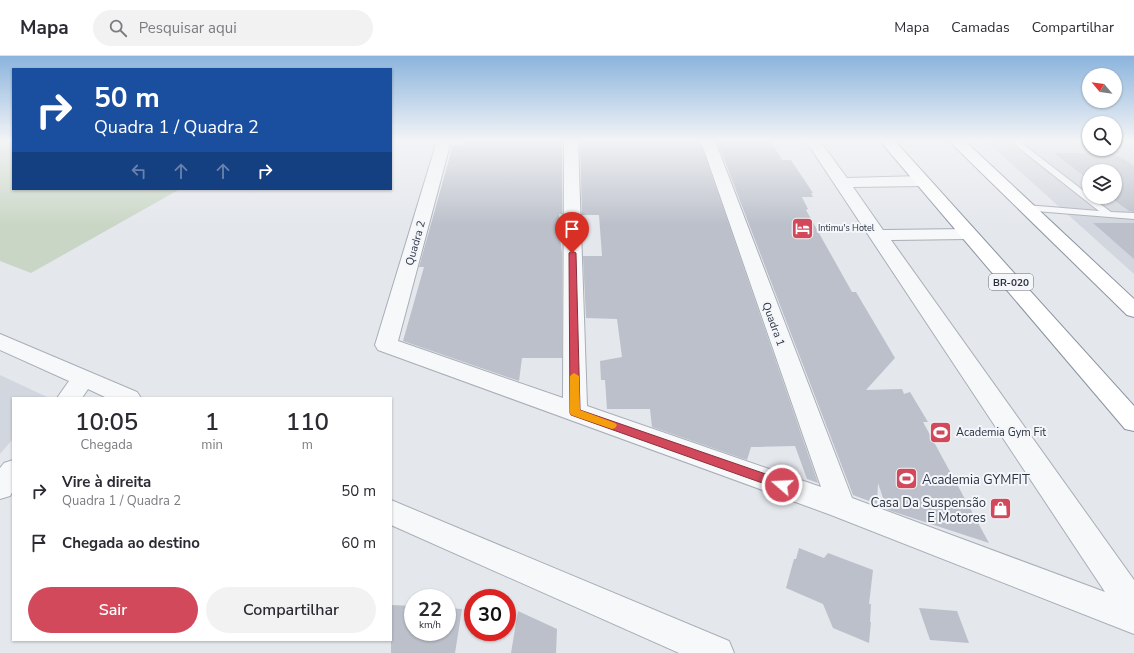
<!DOCTYPE html>
<html lang="pt">
<meta charset="utf-8">
<style>
:root{--surface:#fff;--page:#f2f2f3;--text:#2b2b33;--muted:#7c7c81;--line:#e1e1e2;--accent:#d1495b}
body{margin:0;font-family:"Nunito Sans",sans-serif;background:var(--page);color:var(--text);height:100vh;display:flex;flex-direction:column;font-size:15px;white-space:nowrap}
*{box-sizing:border-box;margin:0}
p{font-size:13px;color:var(--muted)}
.icon{flex:none;width:22px;height:22px;fill:none;stroke:currentColor;stroke-width:2;stroke-linecap:round;stroke-linejoin:round}
.map{position:relative;flex:1;overflow:hidden}
.sheet{position:absolute;left:12px;top:341px;width:380px;height:244px;display:flex;flex-direction:column;background:var(--surface);border-radius:0px;box-shadow:0 1px 3px #0004}
.sheet>*{flex:none}
.top-card{position:absolute;left:12px;top:12px;width:380px;height:122px;border-radius:0px;box-shadow:0 1px 3px #0004;background:#1a4fa0;color:#fff;overflow:hidden}
.needle{width:26px;rotate:299deg}
.buttons{position:absolute;left:1082px;top:12px;display:grid;gap:8px}
.buttons a{display:grid;place-items:center;width:40px;height:40px;border-radius:50%;background:var(--surface);box-shadow:0 1px 3px #0004;font-size:20px}
.speed{position:absolute;left:404px;top:533px;display:flex;gap:8px;font-size:20px;font-weight:700;text-align:center}
.speed>*{display:grid;place-content:center;width:52px;height:52px;border-radius:50%;background:var(--surface);box-shadow:0 1px 3px #0004;line-height:1}
.speed small{font-size:10px;font-weight:400}
.speed .limit{border:6px solid #d22;background:#fff;color:#111}
.pin{position:absolute;display:grid;place-items:center;width:34px;height:34px;color:#fff;margin:-41px -17px;border-radius:50% 50% 50% 0;rotate:-45deg;box-shadow:0 0 4px #0007}
.pin .icon{rotate:45deg}
.me{position:absolute;width:44px;margin:-22px;rotate:289deg;stroke-linejoin:round;filter:drop-shadow(0 0 3px #0008)}
.turn{display:flex;align-items:center;gap:14px;height:84px;padding:0 16px;font-size:18px}
.turn .icon{width:52px;height:52px;stroke-width:2.5}
.turn b{display:block;font-size:28px;line-height:34px}
.lanes{display:flex;align-items:center;height:38px;padding:0 16px;background:#0003;justify-content:center;gap:20px;direction:ltr}
.lanes .off{opacity:.35}
.eta{display:flex;justify-content:space-evenly;align-items:center;height:68px;text-align:center}
.eta b{font-size:24px;font-weight:600;line-height:28px}
.action{display:flex;gap:8px;margin-top:auto;padding:8px 16px}
.action a{flex:1;height:46px;border-radius:24px;background:var(--accent);color:#fff;font-size:16px;font-weight:600;line-height:46px;text-align:center}
.action a+a{background:var(--page);color:var(--text)}
ul{padding:0;list-style:none}
li{display:flex;align-items:center;gap:12px;height:52px;padding:0 16px}
li div{flex:1}
li b{display:block;font-size:15px}
li em{font-style:normal}
header{display:flex;align-items:center;gap:24px;box-sizing:border-box;height:56px;padding:0 20px;background:var(--surface);border-bottom:1px solid var(--line)}
header strong{font-size:19px}
nav{display:flex;gap:22px;margin-inline-start:auto;font-size:14px}
.search{width:280px;height:36px;background:var(--page);display:flex;align-items:center;gap:10px;box-sizing:border-box;padding:0 14px;border-radius:22px;color:var(--muted);font-size:15px}
.map>svg:first-child{display:block}
.built{fill:#d2d6de;fill-rule:evenodd}
.green{fill:#c9d6c5}
.building{fill:#bbc0ca}
.lines{fill:none;stroke-linecap:round;stroke-linejoin:round}
.service-casing{stroke:#a9aeb7;stroke-width:2}
.minor-casing{stroke:#a9aeb7;stroke-width:2}
.trunk-casing{stroke:#8b94a3;stroke-width:2}
.service{fill:#f7f8fa;fill-rule:evenodd}
.minor{fill:#f7f8fa;fill-rule:evenodd}
.trunk{fill:#fff;fill-rule:evenodd}
.route{fill:#d1495b;stroke:#882f3b}
.slow{fill:#f59e0b}
.labels{text-anchor:middle;stroke-width:4;stroke-linejoin:round;paint-order:stroke}
.far-poi-label{font-size:9px;fill:#2b3445;stroke:#f4f6f9;text-anchor:start}
.shield{fill:#f4f6f9;stroke:#676e7b;stroke-width:1}
.shield-label{font-size:10px;font-weight:bold;fill:#2b3445}
.street-label{font-size:11px;fill:#2b3445;stroke:#f4f6f9}
.poi-label{font-size:11px;fill:#2b3445;stroke:#f4f6f9;text-anchor:start}
.near-poi-label{font-size:13px;fill:#2b3445;stroke:#f4f6f9;text-anchor:start}
</style>
<header>
<strong>Mapa</strong>
<div class="search"><svg class="icon" aria-label="search" viewBox="0 0 24 24"><circle cx="10" cy="10" r="6"/><path d="M15 15l6 6"/></svg>Pesquisar aqui</div>
<nav><a>Mapa</a><a>Camadas</a><a>Compartilhar</a></nav>
</header>
<div class="map">
<svg width="1134" height="597" viewBox="0 0 1134 597">
<rect width="100%" height="100%" fill="#e4e7ec"/>
<!-- built -->
<g class="built">
<path d="M 986,85 L 1089,85 L 1089,93 L 1115,93 L 1115,85 L 1134,85 L 1134,218 ZM 1089,115 L 1115,115 L 1115,141 L 1089,141 Z"/>
<path d="M 0,319 L 47,341 L 13,342 L 13,383 L 0,398 Z"/>
</g>
<!-- green -->
<path class="green" d="M 0,85 L 13,85 L 13,133 L 180,133 L 31,217 L 0,205 Z"/>
<!-- building -->
<g class="building">
<path d="M 464,85 L 562,85 L 562,158 L 559,158 L 560,182 L 562,197 L 562,302 L 522,302 L 519,325 L 403,285 L 424,211 L 419,211 L 453,89 L 464,89 Z"/>
<path d="M 580,85 L 700,85 L 818,427 L 807,423 L 795,390 L 751,391 L 747,404 L 652,371 L 650,353 L 607,353 L 605,324 L 601,324 L 600,305 L 622,301 L 617,263 L 586,262 L 583,200 L 602,200 L 599,159 L 582,159 Z"/>
<path d="M 717,85 L 771,85 L 782,104 L 791,104 L 813,137 L 811,137 L 813,141 L 802,141 L 808,153 L 806,154 L 852,236 L 856,236 L 895,302 L 866,334 L 902,333 L 904,338 L 910,336 L 928,366 L 923,366 L 989,487 L 888,454 L 886,451 L 878,427 L 877,448 L 853,439 Z"/>
<path d="M 1054,97 L 1110,97 L 1121,101 L 1134,110 L 1134,156 L 1129,155 L 1110,141 L 1115,141 L 1115,115 L 1089,115 L 1089,124 Z"/>
<path d="M 1093,167 L 1134,167 L 1134,203 Z"/>
<path d="M 799,492 L 824,502 L 828,497 L 873,514 L 869,548 L 871,548 L 870,566 L 871,566 L 869,587 L 833,572 L 823,548 L 786,532 L 794,503 L 796,503 Z"/>
<path d="M 391,549 L 413,550 L 413,576 L 447,576 L 447,552 L 462,553 L 455,597 L 391,597 Z"/>
<path d="M 919,552 L 957,555 L 969,587 L 930,584 Z"/>
<path d="M 518,555 L 557,573 L 556,597 L 511,597 Z"/>
</g>
<g class="lines">
<defs>
<path id="service" d="M 1010,85 L 1019,85 L 1089,139 L 1089,141 L 1091,141 L 1111,156 L 1134,157 L 1134,163 L 1023,154 L 1021,152 L 1026,149 L 1099,155 Z"/>
<g id="minor">
<path d="M 437,85 L 451,85 L 398,285 L 563,342 L 564,85 L 578,85 L 587,350 L 821,431 L 701,85 L 715,85 L 852,442 L 1105,536 L 806,85 L 820,85 L 847,122 L 922,120 L 927,122 L 930,125 L 927,128 L 922,130 L 853,131 L 883,174 L 968,173 L 974,174 L 977,178 L 974,182 L 968,183 L 891,184 L 1134,524 L 1134,578 L 831,459 L 378,294 L 375,289 Z"/>
<path d="M 0,278 L 137,336 L 141,342 L 107,342 L 88,333 L 82,342 L 57,342 L 69,325 L 0,294 Z"/>
<path d="M 13,404 L 13,435 L 10,440 L 0,443 L 0,412 L 4,407 Z"/>
<path d="M 391,444 L 729,585 L 734,597 L 679,597 L 391,469 Z"/>
</g>
<g id="trunk">
<path d="M 880,85 L 895,85 L 1134,350 L 1134,375 L 1125,373 Z"/>
<path d="M 949,85 L 965,85 L 1134,243 L 1134,261 L 1127,259 Z"/>
</g>
</defs>
<!-- service casing -->
<use href="#service" class="service-casing"/>
<!-- minor casing -->
<use href="#minor" class="minor-casing"/>
<!-- trunk casing -->
<use href="#trunk" class="trunk-casing"/>
<!-- service -->
<use href="#service" class="service"/>
<!-- minor -->
<use href="#minor" class="minor"/>
<!-- trunk -->
<use href="#trunk" class="trunk"/>
</g>
<!-- sky -->
<linearGradient id="sky" x2="0" y2="1"><stop stop-color="#8bb4dd"/><stop offset="0.5" stop-color="#f3f4f6"/><stop offset="1" stop-color="#f3f4f6" stop-opacity="0"/></linearGradient>
<rect width="1134" height="169" fill="url(#sky)"/>
<!-- route -->
<path class="route" d="M 572,195 L 576,197 L 580,354 L 786,425 L 787,429 L 786,432 L 782,434 L 571,359 L 570,357 L 569,197 Z"/>
<!-- slow -->
<path class="slow" d="M 574,317 L 579,320 L 580,354 L 615,367 L 617,369 L 615,372 L 612,373 L 571,359 L 570,357 L 570,320 Z"/>
<!-- icons -->
<defs>
<symbol id="hotel-square" viewBox="-11 -11 22 22"><rect x="-9" y="-9" width="18" height="18" rx="4" fill="#d1495b" stroke="#f4f6f9"/><path d="M-6-4.5h1.5V1H6V5H4.5V3h-9V5H-6ZM-4 0a1.8 1.8 0 1 1 3.6 0ZM.5 0V-2.5h3Q6-2.5 6 0Z" fill="#fff"/></symbol>
<symbol id="stadium-square" viewBox="-11 -11 22 22"><rect x="-9" y="-9" width="18" height="18" rx="4" fill="#d1495b" stroke="#f4f6f9"/><path d="M0-5a6.5 5 0 1 0 0 10a6.5 5 0 1 0 0-10ZM-3.5-1.8h7v3.6h-7Z" fill="#fff"/></symbol>
<symbol id="shop-square" viewBox="-11 -11 22 22"><rect x="-9" y="-9" width="18" height="18" rx="4" fill="#d1495b" stroke="#f4f6f9"/><path d="M-5-2.5h2.3a2.7 3.5 0 0 1 5.4 0H5L5.5 6h-11ZM-1.5-2.5h3a1.5 2.3 0 0 0-3 0Z" fill="#fff"/></symbol>
</defs>
<g fill-rule="evenodd">
<use href="#hotel-square" x="790" y="160" width="25" height="25"/>
<use href="#stadium-square" x="928" y="364" width="25" height="25"/>
<use href="#stadium-square" x="894" y="410" width="25" height="25"/>
<use href="#shop-square" x="988" y="440" width="25" height="25"/>
</g>
<g class="labels">
<!-- far-poi labels -->
<g class="far-poi-label">
<text x="818" y="175">Intimu's Hotel</text>
</g>
<!-- shield labels -->
<rect class="shield" x="989" y="218" width="44" height="16" rx="3"/>
<g class="shield-label">
<text x="1011" y="230">BR-020</text>
</g>
<!-- street labels -->
<g class="street-label">
<text transform="translate(415 187) rotate(-74)" y="4">Quadra 2</text>
<text transform="translate(774 268) rotate(70)" y="4">Quadra 1</text>
</g>
<!-- poi labels -->
<g class="poi-label">
<text x="956" y="380">Academia Gym Fit</text>
</g>
<!-- near-poi labels -->
<g class="near-poi-label">
<text x="922" y="428">Academia GYMFIT</text>
<text x="986" y="451" text-anchor="end">Casa Da Suspensão<tspan x="986" dy="15">E Motores</tspan></text>
</g>
</g>
</svg>
<div class="buttons">
<a><svg class="needle" viewBox="-14 -14 28 28"><path d="M0-13l5 13h-10z" fill="#e53935"/><path d="M0 13l5-13h-10z" fill="#7c7c81"/></svg></a>
<a><svg class="icon" aria-label="search" viewBox="0 0 24 24"><circle cx="10" cy="10" r="6"/><path d="M15 15l6 6"/></svg></a>
<a><svg class="icon" aria-label="layers" viewBox="0 0 24 24"><path d="M12 4l9 5-9 5-9-5zM3 14l9 5 9-5"/></svg></a>
</div>
<div class="speed"><div>22<small>km/h</small></div><div class="limit">30</div></div>
<div class="pin" style="left:572px;top:197px;background:#d93025"><svg class="icon" aria-label="arrive" viewBox="0 0 24 24"><path d="M6 21V4h12l-3 4 3 4H6"/></svg></div>
<svg class="me" style="left:782px;top:429px" viewBox="-20 -20 40 40"><circle r="17" fill="#d1495b" stroke="#fff" stroke-width="3"/><path d="M0-11L8 9 0 5-8 9z" fill="#fff"/></svg>
<div class="top-card">
<div class="turn"><svg class="icon" aria-label="right" viewBox="0 0 24 24"><path d="M7 20v-9h11M14 6l5 5-5 5"/></svg><div><b>50 m</b>Quadra 1 / Quadra 2</div></div>
<div class="lanes"><svg class="icon off" aria-label="left" viewBox="0 0 24 24"><path d="M17 20v-9H6M10 6l-5 5 5 5"/></svg><svg class="icon off" aria-label="ahead" viewBox="0 0 24 24"><path d="M12 20V5M6 11l6-6 6 6"/></svg><svg class="icon off" aria-label="ahead" viewBox="0 0 24 24"><path d="M12 20V5M6 11l6-6 6 6"/></svg><svg class="icon" aria-label="right" viewBox="0 0 24 24"><path d="M7 20v-9h11M14 6l5 5-5 5"/></svg></div>
</div>
<section class="sheet">
<div class="eta">
<div><b>10:05</b><p>Chegada</p></div>
<div><b>1</b><p>min</p></div>
<div><b>110</b><p>m</p></div>
</div>
<ul>
<li><svg class="icon" aria-label="right" viewBox="0 0 24 24"><path d="M7 20v-9h11M14 6l5 5-5 5"/></svg><div><b>Vire à direita</b><p>Quadra 1 / Quadra 2</p></div><em>50 m</em></li>
<li><svg class="icon" aria-label="arrive" viewBox="0 0 24 24"><path d="M6 21V4h12l-3 4 3 4H6"/></svg><div><b>Chegada ao destino</b></div><em>60 m</em></li>
</ul>
<div class="action"><a>Sair</a><a>Compartilhar</a></div>
</section>
</div>
